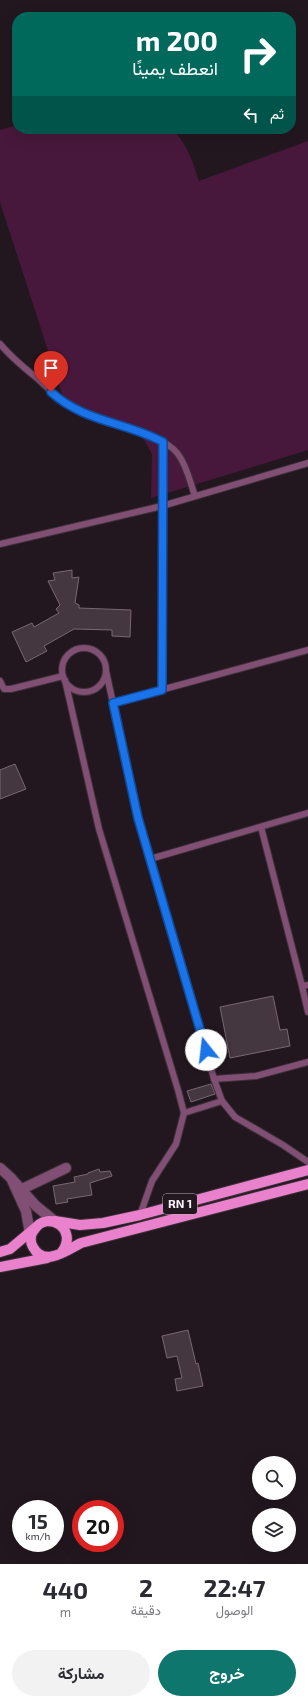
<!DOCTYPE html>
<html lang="ar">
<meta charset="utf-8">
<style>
:root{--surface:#fff;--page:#f2f2f3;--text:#2b2b33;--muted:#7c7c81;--accent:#0f766e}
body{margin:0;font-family:"Exo 2",Vazirmatn,sans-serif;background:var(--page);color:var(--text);direction:rtl;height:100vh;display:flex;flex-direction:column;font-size:15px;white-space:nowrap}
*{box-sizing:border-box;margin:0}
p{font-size:13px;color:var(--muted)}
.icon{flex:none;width:22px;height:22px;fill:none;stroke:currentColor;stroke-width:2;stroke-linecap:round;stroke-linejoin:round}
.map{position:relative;height:1564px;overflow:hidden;direction:ltr}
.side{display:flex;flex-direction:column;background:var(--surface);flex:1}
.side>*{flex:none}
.guide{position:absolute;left:12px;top:12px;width:284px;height:122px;border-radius:16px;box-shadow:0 4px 16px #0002;direction:rtl;background:#00695c;color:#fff;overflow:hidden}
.buttons{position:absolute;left:252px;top:1456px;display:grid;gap:8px}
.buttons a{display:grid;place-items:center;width:44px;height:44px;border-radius:50%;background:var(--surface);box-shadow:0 4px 16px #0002;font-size:20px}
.speed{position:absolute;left:12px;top:1500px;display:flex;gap:8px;font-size:20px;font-weight:700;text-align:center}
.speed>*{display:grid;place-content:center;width:52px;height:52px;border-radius:50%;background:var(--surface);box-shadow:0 4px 16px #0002;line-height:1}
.speed small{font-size:10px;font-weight:400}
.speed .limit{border:6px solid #d22;background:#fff;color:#111}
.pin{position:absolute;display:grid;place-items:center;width:34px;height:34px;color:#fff;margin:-41px -17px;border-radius:50% 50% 50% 0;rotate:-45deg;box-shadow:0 0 4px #0007}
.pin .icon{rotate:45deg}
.me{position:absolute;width:44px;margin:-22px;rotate:344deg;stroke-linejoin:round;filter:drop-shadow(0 0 3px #0008)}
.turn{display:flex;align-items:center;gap:14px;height:84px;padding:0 12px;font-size:18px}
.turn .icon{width:52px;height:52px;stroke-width:2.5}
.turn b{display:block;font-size:28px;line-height:34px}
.then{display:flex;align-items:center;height:38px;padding:0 12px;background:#0003;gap:8px;font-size:15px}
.eta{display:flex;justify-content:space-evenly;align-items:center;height:68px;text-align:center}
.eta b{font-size:24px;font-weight:700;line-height:28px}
.action{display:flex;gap:8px;margin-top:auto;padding:8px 12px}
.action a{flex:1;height:46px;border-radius:24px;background:var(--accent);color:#fff;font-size:16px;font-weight:700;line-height:46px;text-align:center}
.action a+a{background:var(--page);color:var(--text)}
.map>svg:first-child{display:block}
.green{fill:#48183c}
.building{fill:#443740;stroke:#786873}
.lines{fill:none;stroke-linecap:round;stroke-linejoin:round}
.lane-casing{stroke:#3d3139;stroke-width:8}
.street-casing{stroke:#3d3139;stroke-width:12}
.primary-casing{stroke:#3d3139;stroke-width:12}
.lane{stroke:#814f73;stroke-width:6}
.street{stroke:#814f73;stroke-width:10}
.primary{stroke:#e981cd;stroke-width:10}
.route-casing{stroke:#114b97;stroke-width:10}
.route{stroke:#1a73e8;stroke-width:7}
.labels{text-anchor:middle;stroke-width:3;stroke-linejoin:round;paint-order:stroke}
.shield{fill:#23171f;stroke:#bab0b6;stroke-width:1}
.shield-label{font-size:12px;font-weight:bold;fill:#faf2f7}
</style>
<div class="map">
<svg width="308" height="1564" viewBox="0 0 308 1564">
<rect width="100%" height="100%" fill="#23171f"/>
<!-- green -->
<path class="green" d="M 17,125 L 17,129 L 171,129 C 187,142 193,163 199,181 L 308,141 L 308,450 L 151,498 L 152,454 L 139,431 L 76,406 L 62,394 L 0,202 L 0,130 Z"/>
<!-- building -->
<g class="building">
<path d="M 72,570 L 72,578 L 79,577 L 75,603 L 79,605 L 79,608 L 131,610 L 130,637 L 112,636 L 112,630 L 74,629 L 44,646 L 47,651 L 26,662 L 12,632 L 32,623 L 34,627 L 59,613 L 56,609 L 60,605 L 48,581 L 55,580 L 53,573 Z"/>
<path d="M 15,764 L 26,789 L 0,799 L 0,770 Z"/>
<path d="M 273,996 L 280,1030 L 287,1029 L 290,1046 L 230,1058 L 220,1007 Z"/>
<path d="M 211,1084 L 215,1094 L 191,1102 L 187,1091 Z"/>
<path d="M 99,1169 L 100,1172 L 110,1171 L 112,1176 L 90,1183 L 92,1195 L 67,1199 L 68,1202 L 56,1204 L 53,1186 L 75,1182 L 74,1177 L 88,1174 L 88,1173 Z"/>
<path d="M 188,1330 L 196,1364 L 198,1363 L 203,1386 L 177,1391 L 175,1379 L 182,1378 L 177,1356 L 167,1358 L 162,1336 Z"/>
</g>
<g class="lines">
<defs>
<g id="lane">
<path d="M 0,344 C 11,357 24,368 38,379 C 52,392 64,404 81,412 C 107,423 161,432 178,454 C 187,466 190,482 195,496"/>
<path d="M 0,544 L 162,506 L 308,463"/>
<circle cx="84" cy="670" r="22"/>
<path d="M 106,671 L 138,818 L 214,1079 L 222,1101 L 235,1117 L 283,1145 L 308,1162"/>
<path d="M 65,680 L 99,829 L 178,1090 L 184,1113 L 176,1144 L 152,1181 L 140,1215"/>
<path d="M 0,681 L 4,689 L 11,689 L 63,676"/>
<path d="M 162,690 L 163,442"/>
<path d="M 113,703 L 308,650"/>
<path d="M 261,827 L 302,986"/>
<path d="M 150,859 L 308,813"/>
<path d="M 308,985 L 302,986 L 308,1012"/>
<path d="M 214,1079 L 256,1076 L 308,1062"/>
<path d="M 184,1113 L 222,1101"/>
</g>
<g id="street">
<path d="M 0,1168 L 11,1178"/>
<path d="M 18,1191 L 66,1168"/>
<path d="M 31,1239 L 26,1211 L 11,1178 L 36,1206 L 57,1223"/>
</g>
<g id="primary">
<path d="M 55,1221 L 80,1225 L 103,1223 L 140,1215 L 308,1170"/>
<path d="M 0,1252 L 10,1249 L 35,1228"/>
<path d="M 62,1252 C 79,1229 47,1209 34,1230 C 30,1235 30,1242 33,1247 C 44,1268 67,1250 81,1243 L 308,1184"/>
<path d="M 0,1267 L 47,1258"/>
</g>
</defs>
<!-- lane casing -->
<use href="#lane" class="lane-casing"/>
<!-- street casing -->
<use href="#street" class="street-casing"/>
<!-- primary casing -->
<use href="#primary" class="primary-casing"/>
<!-- lane -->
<use href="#lane" class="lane"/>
<!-- street -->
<use href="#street" class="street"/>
<!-- primary -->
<use href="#primary" class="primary"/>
</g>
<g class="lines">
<defs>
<path id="route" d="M 51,392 C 84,422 126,422 163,442 L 162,690 L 113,703 L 138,818 L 206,1050"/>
</defs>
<!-- route casing -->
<use href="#route" class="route-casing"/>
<!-- route -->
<use href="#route" class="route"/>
</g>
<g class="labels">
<!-- shield labels -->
<rect class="shield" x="163" y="1194" width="34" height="20" rx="3"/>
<g class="shield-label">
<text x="180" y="1208">RN 1</text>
</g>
</g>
</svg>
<div class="buttons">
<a><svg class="icon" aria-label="search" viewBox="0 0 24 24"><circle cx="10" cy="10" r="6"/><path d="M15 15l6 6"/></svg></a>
<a><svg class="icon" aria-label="layers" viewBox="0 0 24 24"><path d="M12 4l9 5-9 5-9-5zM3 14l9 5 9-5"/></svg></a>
</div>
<div class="speed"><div>15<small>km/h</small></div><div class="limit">20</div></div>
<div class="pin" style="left:51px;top:392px;background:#d93025"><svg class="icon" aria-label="arrive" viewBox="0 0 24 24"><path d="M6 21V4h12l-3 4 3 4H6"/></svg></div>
<svg class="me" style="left:206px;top:1050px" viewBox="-20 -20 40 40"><circle r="19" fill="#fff"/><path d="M0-13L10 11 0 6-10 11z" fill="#1a73e8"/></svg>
<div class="guide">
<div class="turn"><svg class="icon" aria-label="right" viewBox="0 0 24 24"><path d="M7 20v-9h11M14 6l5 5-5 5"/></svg><div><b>200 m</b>انعطف يمينًا</div></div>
<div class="then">ثم<svg class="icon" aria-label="left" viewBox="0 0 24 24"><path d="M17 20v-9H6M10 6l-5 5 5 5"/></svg></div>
</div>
</div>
<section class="side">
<div class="eta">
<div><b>22:47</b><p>الوصول</p></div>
<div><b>2</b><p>دقيقة</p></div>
<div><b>440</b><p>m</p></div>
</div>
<div class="action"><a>خروج</a><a>مشاركة</a></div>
</section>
